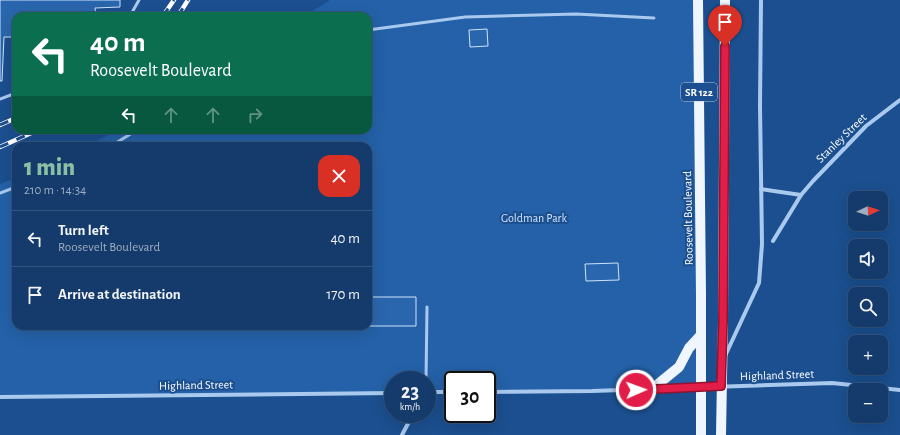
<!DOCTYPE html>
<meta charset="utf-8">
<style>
:root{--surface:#143b6b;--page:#214673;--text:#f1f3f6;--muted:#9dadc1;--line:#33557e;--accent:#8abfa5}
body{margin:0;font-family:"Alegreya Sans",sans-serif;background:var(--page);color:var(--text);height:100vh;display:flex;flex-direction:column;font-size:15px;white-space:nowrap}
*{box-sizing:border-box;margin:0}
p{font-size:13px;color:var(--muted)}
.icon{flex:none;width:22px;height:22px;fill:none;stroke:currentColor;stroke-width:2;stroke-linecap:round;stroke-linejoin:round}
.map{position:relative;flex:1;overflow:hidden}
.drawer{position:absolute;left:12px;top:142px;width:360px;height:188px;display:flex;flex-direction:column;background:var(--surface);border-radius:12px;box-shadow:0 4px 16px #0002,0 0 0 1px var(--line)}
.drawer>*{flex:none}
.guide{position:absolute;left:12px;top:12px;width:360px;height:122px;border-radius:12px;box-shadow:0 4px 16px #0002,0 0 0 1px var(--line);background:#0b6e4f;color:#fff;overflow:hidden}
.needle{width:26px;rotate:86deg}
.tools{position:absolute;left:848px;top:191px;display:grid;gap:8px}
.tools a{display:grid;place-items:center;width:40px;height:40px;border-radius:8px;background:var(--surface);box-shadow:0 4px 16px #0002,0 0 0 1px var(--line);font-size:20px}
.speed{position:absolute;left:384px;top:371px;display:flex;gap:8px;font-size:20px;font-weight:700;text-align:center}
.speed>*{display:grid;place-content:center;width:52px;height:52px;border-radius:50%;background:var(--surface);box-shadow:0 4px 16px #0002,0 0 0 1px var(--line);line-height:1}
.speed small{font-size:10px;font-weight:400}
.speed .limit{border:2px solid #111;border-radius:6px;background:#fff;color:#111}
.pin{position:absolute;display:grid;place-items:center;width:34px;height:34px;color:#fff;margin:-41px -17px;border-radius:50% 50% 50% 0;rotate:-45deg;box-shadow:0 0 4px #0007}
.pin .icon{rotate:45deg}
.me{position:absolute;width:44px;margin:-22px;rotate:88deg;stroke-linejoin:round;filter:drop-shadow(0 0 3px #0008)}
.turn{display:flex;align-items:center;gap:14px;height:84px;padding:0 12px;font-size:18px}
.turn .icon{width:52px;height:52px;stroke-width:2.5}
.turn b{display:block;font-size:28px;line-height:34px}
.lanes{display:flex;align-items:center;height:38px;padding:0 12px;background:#0003;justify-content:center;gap:20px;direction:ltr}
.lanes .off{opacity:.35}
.round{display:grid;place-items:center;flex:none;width:42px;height:42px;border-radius:12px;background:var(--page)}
.overview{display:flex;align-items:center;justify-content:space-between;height:68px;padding:0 12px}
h1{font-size:24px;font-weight:800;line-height:30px;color:var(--accent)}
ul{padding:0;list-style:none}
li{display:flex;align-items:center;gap:12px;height:56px;padding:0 12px;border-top:1px solid var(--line)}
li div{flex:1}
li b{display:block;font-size:15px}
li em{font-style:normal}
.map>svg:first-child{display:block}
.green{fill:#2461a8}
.building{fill:#2a66ad;stroke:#cfe3fa}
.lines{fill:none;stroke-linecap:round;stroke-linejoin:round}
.service{stroke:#a9c9ee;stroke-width:3}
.minor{stroke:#a9c9ee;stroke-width:4}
.primary{stroke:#f0f6ff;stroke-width:10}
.rail-casing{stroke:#fff;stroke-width:4.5}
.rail{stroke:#1b4f8f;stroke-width:3;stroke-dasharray:9;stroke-linecap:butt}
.route-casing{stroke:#92132f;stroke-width:10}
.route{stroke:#e11d48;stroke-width:7}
.labels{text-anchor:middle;stroke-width:4;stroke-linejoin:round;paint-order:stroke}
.shield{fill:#1b4f8f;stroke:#bbcadd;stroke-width:1}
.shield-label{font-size:11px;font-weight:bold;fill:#fff}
.street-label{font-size:12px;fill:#fff;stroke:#1b4f8f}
.park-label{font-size:12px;fill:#cfe3fa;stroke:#1b4f8f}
</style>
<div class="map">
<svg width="900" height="435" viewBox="0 0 900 435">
<rect width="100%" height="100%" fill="#1b4f8f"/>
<!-- green -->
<path class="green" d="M 330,0 L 698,0 L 701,387 L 487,392 L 487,380 L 453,380 L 453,392 L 427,392 L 427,380 L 393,380 L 393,393 L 0,397 L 0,184 L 16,178 L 16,326 L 368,326 L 368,146 L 86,146 L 119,130 L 368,130 L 368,16 L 304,16 Z"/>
<!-- building -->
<g class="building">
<path d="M 0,0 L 120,0 L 120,7 L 95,8 L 96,16 L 16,16 L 16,37 L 4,37 L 2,81 L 0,81 Z"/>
<path d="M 487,29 L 488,46 L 470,47 L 469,30 Z"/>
<path d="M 618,263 L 619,280 L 586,281 L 585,264 Z"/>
<path d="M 368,297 L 416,297 L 416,326 L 364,326 L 368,326 Z"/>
</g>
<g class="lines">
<!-- service -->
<g class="service">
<path d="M 130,16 L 139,0"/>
<path d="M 368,30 L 465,17 L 576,14 L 654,18"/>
<path d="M 0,99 L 16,93"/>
<path d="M 111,146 L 137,130"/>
<path d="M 0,193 L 16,187"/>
<path d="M 426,380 L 427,307"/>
</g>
<!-- minor -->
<g class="minor">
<path d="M 761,189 L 801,195"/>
<path d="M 773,241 L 801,195 L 813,181 L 866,126 L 900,100"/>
<path d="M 725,356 L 759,283 L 762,244 L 760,106 L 761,0"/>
<path d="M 427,392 L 453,392"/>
<path d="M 487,392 L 592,391 L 832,383 L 900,390"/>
<path d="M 0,397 L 393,393"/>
<path d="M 402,435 L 413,414"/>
</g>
<!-- primary -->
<g class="primary">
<path d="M 698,0 L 701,295 L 701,435"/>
<path d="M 652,389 L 679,367 L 689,348 L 701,335"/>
<path d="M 721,435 L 723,321 L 725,0"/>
</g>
<defs>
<g id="rail">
<path d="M 163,16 L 174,0"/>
<path d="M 178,16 L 188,0"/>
<path d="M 0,125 L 16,118"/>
<path d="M 0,147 L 38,130"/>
</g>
</defs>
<!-- rail casing -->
<use href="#rail" class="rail-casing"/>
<!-- rail -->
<use href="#rail" class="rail"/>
</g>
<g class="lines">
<defs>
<path id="route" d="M 636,390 L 721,386 L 723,321 L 725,46"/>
</defs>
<!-- route casing -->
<use href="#route" class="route-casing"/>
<!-- route -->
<use href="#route" class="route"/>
</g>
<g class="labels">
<!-- shield labels -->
<rect class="shield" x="681" y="83" width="36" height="18" rx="3"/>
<g class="shield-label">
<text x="699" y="96">SR 122</text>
</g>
<!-- street labels -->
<g class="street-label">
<text transform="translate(841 138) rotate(-44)" y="4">Stanley Street</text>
<text transform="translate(688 218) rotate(-91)" y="4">Roosevelt Boulevard</text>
<text transform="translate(777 375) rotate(-2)" y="4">Highland Street</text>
<text transform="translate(196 385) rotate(-1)" y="4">Highland Street</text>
</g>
<!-- park labels -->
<g class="park-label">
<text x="534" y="222">Goldman Park</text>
</g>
</g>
</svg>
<div class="tools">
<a><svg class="needle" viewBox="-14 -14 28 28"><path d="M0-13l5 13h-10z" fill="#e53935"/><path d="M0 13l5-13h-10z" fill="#9dadc1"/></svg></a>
<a><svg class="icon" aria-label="sound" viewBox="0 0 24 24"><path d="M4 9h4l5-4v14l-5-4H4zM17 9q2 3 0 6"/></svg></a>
<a><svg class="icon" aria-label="search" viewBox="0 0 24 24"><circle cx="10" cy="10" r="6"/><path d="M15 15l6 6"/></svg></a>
<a>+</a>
<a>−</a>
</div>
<div class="speed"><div>23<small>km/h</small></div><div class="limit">30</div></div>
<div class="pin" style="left:725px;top:46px;background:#d93025"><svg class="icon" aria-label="arrive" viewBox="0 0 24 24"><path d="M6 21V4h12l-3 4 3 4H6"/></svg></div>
<svg class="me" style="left:636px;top:390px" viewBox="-20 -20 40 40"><circle r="17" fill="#e11d48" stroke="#fff" stroke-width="3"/><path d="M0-11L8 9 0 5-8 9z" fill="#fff"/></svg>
<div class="guide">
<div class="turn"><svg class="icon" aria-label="left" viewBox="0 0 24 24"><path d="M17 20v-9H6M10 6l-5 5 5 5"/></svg><div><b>40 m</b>Roosevelt Boulevard</div></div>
<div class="lanes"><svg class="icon" aria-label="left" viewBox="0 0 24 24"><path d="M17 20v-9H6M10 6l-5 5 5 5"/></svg><svg class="icon off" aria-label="ahead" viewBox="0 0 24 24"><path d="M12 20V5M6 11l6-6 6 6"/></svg><svg class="icon off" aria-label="ahead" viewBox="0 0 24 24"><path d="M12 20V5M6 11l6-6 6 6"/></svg><svg class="icon off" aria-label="right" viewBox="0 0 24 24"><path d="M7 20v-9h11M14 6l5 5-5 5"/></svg></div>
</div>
<section class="drawer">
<div class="overview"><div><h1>1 min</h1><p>210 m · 14:34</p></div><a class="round" style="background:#d93025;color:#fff"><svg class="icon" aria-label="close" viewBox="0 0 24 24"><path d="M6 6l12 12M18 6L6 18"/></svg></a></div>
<ul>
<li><svg class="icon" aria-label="left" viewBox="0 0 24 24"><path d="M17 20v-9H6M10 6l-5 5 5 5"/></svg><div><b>Turn left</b><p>Roosevelt Boulevard</p></div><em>40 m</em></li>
<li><svg class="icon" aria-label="arrive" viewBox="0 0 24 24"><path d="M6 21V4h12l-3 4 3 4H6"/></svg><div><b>Arrive at destination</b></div><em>170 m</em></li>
</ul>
</section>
</div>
